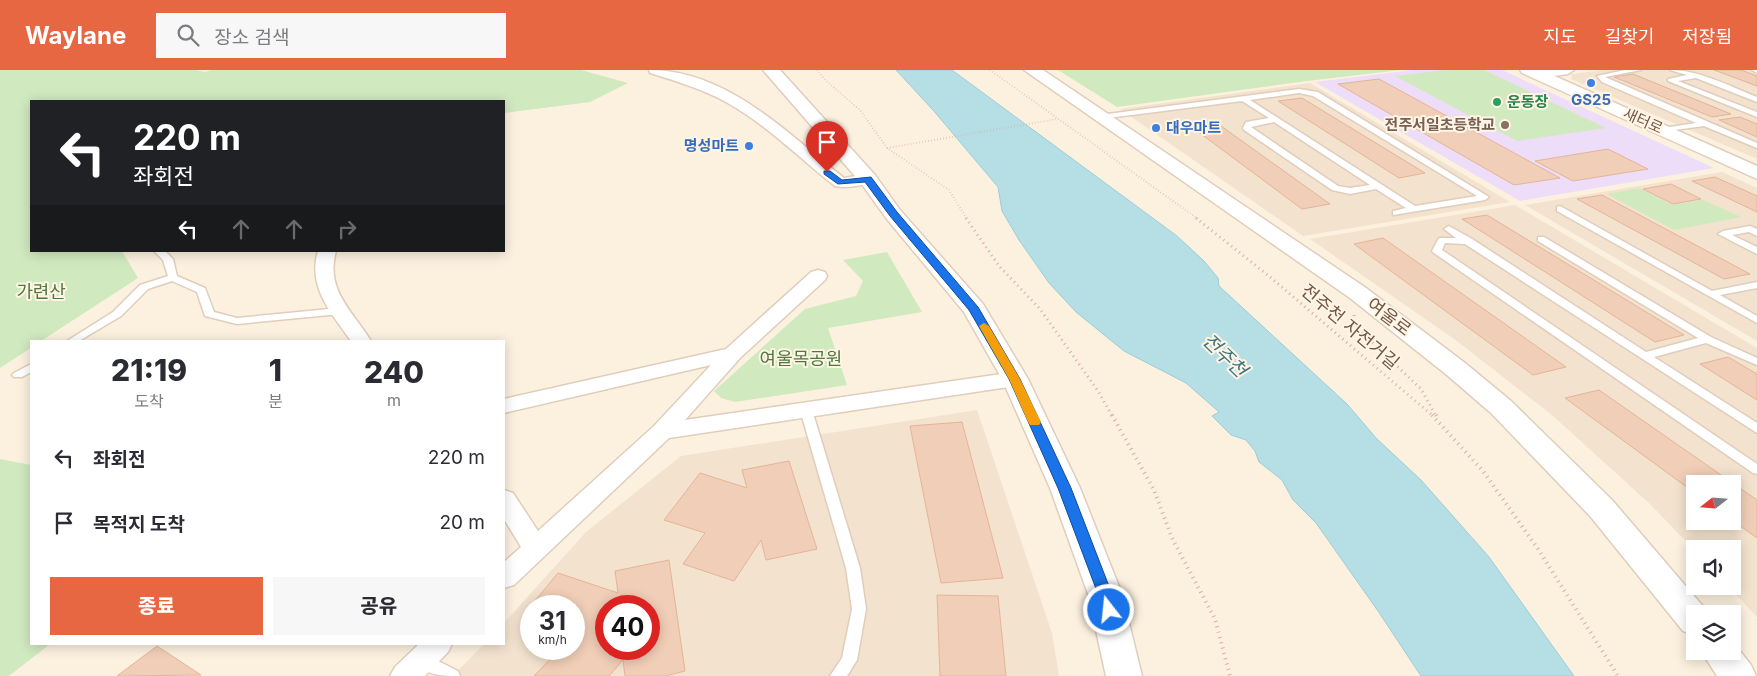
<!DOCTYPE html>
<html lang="ko">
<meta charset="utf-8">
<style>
:root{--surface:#fff;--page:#f7f7f7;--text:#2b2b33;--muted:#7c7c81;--accent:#e76743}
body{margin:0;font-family:Inter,"Noto Sans KR",sans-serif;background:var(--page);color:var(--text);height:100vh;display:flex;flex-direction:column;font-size:19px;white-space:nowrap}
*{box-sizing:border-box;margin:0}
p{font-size:16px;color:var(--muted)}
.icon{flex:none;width:28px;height:28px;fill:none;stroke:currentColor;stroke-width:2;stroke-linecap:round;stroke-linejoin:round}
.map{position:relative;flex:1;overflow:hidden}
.details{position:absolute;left:30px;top:270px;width:475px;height:305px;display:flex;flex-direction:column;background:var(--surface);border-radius:0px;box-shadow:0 2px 12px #0003}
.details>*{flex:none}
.top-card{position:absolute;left:30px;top:30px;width:475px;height:152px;border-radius:0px;box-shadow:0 2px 12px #0003;background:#202124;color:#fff;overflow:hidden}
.needle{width:32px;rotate:253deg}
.fabs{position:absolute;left:1686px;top:405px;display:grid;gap:10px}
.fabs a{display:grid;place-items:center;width:55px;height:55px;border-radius:0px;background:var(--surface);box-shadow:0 2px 12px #0003;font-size:25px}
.speed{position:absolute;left:520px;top:525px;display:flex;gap:10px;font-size:25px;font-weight:700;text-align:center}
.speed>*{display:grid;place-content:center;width:65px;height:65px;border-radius:50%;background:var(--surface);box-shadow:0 2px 12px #0003;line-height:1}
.speed small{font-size:12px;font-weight:400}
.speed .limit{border:8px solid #d22;background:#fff;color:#111}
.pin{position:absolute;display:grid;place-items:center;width:42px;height:42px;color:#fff;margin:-51px -21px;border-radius:50% 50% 50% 0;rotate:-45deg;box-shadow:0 0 5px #0007}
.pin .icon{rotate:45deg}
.me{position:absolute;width:55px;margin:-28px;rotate:344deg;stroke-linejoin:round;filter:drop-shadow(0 0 4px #0008)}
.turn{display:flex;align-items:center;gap:18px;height:105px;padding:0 20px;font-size:22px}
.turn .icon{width:65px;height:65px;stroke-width:2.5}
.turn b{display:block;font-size:35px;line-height:42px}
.lanes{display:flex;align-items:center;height:48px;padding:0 20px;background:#0003;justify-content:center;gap:25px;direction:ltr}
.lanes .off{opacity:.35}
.eta{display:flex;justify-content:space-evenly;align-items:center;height:85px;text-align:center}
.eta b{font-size:30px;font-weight:800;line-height:35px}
.button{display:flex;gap:10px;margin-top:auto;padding:10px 20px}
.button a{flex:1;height:58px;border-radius:0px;background:var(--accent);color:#fff;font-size:20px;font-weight:800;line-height:58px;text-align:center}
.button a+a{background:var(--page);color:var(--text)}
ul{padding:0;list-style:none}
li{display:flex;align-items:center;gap:15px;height:65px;padding:0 20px}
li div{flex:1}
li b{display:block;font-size:19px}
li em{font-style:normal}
header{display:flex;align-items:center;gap:30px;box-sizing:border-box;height:70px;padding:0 25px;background:var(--accent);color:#fff}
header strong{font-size:24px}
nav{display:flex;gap:28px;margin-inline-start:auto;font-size:18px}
.search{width:350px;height:45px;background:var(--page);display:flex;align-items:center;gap:12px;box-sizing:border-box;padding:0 18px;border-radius:0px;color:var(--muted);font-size:19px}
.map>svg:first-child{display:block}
.residential{fill:#f3e2ce;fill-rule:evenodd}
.education{fill:#eeddf8}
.green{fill:#d0e9bf}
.water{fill:#b5dee5;stroke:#9bced7}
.building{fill:#f1ceb7;stroke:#e4b498;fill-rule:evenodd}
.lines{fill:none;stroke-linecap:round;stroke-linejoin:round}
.service-casing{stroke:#e0cdbc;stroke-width:3}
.minor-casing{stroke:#e0cdbc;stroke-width:3}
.tertiary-casing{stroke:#e0cdbc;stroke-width:3}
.path-far2{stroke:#d6b19b;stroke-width:2;stroke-dasharray:0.5 2.5;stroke-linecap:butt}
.path-far1{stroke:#d6b19b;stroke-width:3;stroke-dasharray:1 4;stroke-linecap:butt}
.path{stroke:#d6b19b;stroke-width:4;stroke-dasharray:1 4.5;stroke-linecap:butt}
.service{fill:#fff;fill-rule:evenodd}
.minor{fill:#fff;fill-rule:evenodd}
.tertiary{fill:#fff;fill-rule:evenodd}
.route{fill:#1a73e8;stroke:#114b97}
.slow{fill:#f59e0b}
.shop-dot{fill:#3f7fe0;stroke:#fff5e5;stroke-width:2}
.leisure-dot{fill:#2e9e5b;stroke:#fff5e5;stroke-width:2}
.education-dot{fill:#8d6e63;stroke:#fff5e5;stroke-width:2}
.labels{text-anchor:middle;stroke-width:4;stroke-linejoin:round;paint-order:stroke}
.far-shop-label{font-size:15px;font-weight:bold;fill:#366cbe;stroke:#fff5e5}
.far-leisure-label{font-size:15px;font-weight:bold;fill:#27864d;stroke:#fff5e5;text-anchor:start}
.far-street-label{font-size:15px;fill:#725647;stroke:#fff5e5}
.far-education-label{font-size:15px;font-weight:bold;fill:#785e54;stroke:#fff5e5;text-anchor:end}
.park-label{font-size:18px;fill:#517840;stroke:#fff5e5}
.street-label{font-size:18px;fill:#725647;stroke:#fff5e5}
.water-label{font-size:19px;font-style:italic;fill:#3f757f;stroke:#fff5e5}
</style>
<header>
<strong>Waylane</strong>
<div class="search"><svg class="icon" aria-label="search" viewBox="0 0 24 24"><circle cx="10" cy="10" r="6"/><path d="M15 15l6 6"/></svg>장소 검색</div>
<nav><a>지도</a><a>길찾기</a><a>저장됨</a></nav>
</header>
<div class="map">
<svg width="1757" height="606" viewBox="0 0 1757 606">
<rect width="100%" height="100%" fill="#fcf1df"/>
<!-- residential -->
<g class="residential">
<path d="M 1603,0 L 1757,0 L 1757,89 L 1571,9 L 1572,4 Z"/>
<path d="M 1310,13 L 1510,132 L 1303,166 L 1120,39 Z"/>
<path d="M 1722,102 L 1757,118 L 1757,271 L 1525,135 Z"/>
<path d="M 1515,135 L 1757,278 L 1757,547 L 1728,516 L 1732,516 L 1732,479 L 1695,479 L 1695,481 L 1651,435 L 1553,346 L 1457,271 L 1310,169 ZM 1695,414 L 1732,414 L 1732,451 L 1695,451 Z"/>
<path d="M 977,340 L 1052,563 L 1059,606 L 453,606 L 484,574 L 504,574 L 504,553 L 586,462 L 681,386 ZM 531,536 L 574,536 L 574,579 L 531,579 ZM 606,536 L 649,536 L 649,579 L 606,579 Z"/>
</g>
<!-- education -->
<path class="education" d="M 1413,0 L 1502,0 L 1714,98 L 1520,131 L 1315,12 Z"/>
<!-- green -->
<g class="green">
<path d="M 0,0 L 196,0 L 205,2 L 211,0 L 581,0 L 628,13 L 590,32 L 504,43 L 504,31 L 31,31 L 31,181 L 122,181 L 138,208 L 41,271 L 31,271 L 31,278 L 0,298 Z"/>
<path d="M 1058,0 L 1401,0 L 1307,11 L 1117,37 Z"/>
<path d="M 1445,0 L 1484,0 L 1606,58 L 1517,71 L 1395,6 Z"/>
<path d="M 1640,118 L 1672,135 L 1703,130 L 1741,147 L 1674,160 L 1607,124 Z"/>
<path d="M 887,182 L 922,242 L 828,258 L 847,315 L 735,332 L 721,328 L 714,321 L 805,239 L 856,226 L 863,211 L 843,190 Z"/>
<path d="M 0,389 L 31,395 L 31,574 L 50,574 L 9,606 L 0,606 Z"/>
</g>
<!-- water -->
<path class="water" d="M 896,0 L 952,0 L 1177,166 L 1204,191 L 1218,208 L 1219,216 L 1347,334 L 1376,368 L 1421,410 L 1489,487 L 1574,606 L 1421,606 L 1378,541 L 1316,453 L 1293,430 L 1282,410 L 1259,392 L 1255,381 L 1246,370 L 1231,365 L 1212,346 L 1219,342 L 1186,313 L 1124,281 L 1076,242 L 1049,213 L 1019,170 L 1002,141 L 998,117 L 933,40 Z"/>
<!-- building -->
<g class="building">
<path d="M 1714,0 L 1741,0 L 1757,6 L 1757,16 Z"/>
<path d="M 1633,4 L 1731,44 L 1712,47 L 1614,7 Z"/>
<path d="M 1379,9 L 1560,108 L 1514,115 L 1338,14 Z"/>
<path d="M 1302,28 L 1425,103 L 1399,108 L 1278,31 Z"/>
<path d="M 1740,47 L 1757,54 L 1757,67 L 1719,50 Z"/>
<path d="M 1214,51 L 1330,134 L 1302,139 L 1189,55 Z"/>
<path d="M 1608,79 L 1648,99 L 1573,111 L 1535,91 Z"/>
<path d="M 1715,107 L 1757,126 L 1757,142 L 1692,111 Z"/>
<path d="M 1671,114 L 1701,129 L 1673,134 L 1643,119 Z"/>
<path d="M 1602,125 L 1750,204 L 1724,209 L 1577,129 Z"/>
<path d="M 1487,145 L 1684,265 L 1655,272 L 1462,149 Z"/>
<path d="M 1383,168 L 1566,297 L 1533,305 L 1354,174 Z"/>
<path d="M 1728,287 L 1757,304 L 1757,330 L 1700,294 Z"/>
<path d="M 1599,320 L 1757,430 L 1757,468 L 1732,450 L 1732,414 L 1695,414 L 1695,423 L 1565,328 Z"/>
<path d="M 962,352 L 1003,508 L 941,513 L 910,356 Z"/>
<path d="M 789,391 L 817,479 L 766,490 L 761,470 L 734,511 L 683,494 L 705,463 L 664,450 L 700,403 L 747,418 L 742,400 Z"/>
<path d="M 669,490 L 685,601 L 665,606 L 625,606 L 623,590 L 609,606 L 534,606 L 560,579 L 574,579 L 574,564 L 576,562 L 574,561 L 574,536 L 531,536 L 531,545 L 525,543 L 558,503 L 618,523 L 615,501 ZM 606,536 L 649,536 L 649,579 L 606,579 Z"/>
<path d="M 937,525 L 998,526 L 1006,606 L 940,606 Z"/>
<path d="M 157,576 L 201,605 L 117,606 Z"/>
</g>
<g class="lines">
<defs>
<g id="service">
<path d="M 1625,0 L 1641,0 L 1605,7 L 1757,73 L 1757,78 L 1704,56 L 1660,62 L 1659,60 L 1663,58 L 1696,53 L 1602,12 L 1597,6 Z"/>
<path d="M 1670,0 C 1700,0 1729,16 1757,27 L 1757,32 L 1696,8 L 1678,11 L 1757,42 L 1757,47 L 1668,11 L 1668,9 L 1687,5 Z"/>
<path d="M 1752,0 L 1757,0 L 1757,3 Z"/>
<path d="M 1299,19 L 1318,22 L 1489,127 L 1485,130 L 1393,145 L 1393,141 L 1406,138 L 1376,119 L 1350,124 L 1332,120 L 1244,60 L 1243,58 L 1246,52 L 1269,48 L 1242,31 L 1100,49 L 1096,47 L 1100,45 ZM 1299,23 L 1313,26 L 1477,126 L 1415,136 L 1250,30 ZM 1274,52 L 1370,115 L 1350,118 L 1338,116 L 1251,57 Z"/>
<path d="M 1560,136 L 1712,221 L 1757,212 L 1757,218 L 1720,225 L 1757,246 L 1757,253 L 1557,141 L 1557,137 Z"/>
<path d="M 1449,156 L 1472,169 L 1646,282 L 1698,268 L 1538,171 L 1538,167 L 1544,167 L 1711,267 L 1757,288 L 1757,295 L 1706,273 L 1654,287 L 1757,353 L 1757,363 L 1465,174 L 1445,173 L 1442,180 L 1757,394 L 1757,404 L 1753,403 L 1434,183 L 1432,181 L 1439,168 L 1456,168 L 1444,159 Z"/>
<path d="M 1750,156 L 1757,159 L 1757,166 L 1749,162 L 1732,165 L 1757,177 L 1757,184 L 1718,164 L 1723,161 Z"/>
<path d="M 154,181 L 165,181 L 173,189 L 177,206 L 205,218 L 214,242 L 237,248 L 340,238 L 345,241 L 340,244 L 237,254 L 205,246 L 197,222 L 172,211 L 148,219 L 121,246 L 79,271 L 67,271 L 113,242 L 140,215 L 168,206 L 163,190 Z"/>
<path d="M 31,294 L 31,302 L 22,307 L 14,307 L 12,305 L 14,303 Z"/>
<path d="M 806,336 L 812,340 L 860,498 L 866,539 L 857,590 L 847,606 L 830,606 L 842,588 L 852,539 L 846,498 L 800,340 Z"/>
<path d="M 422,583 L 458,601 L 460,606 C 445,606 422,606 414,590 L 417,585 Z"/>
</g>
<g id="minor">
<path d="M 649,0 C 727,0 787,63 844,108 L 868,104 L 874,106 L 876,109 L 874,112 C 862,115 847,119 835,116 C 799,88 766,54 726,32 C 702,19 676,11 650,3 Z"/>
<path d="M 1538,0 L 1574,0 L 1568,4 L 1538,8 L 1533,7 L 1532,4 L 1533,1 Z"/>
<path d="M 318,181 L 336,181 C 325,221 353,241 371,271 L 351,271 C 332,244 307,217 318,181 Z"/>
<path d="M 818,200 L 825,202 L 827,206 L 825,210 L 740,288 L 685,350 L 1015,302 L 1023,304 L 1026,309 L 1023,314 L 1015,316 L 669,368 L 514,515 L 504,518 L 504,492 L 521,477 L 504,449 L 504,420 L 513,423 L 538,461 L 654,356 L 711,295 L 504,343 L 504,329 L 726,279 L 811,202 Z"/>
<path d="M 419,574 L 452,574 L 448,582 L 425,606 L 390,606 L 395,597 Z"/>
</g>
<g id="tertiary">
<path d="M 763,0 L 780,0 L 875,105 L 900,140 L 983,234 L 1028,309 L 1080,418 L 1122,524 L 1142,606 L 1106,606 L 1088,524 L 1050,418 L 1002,309 L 964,242 L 886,148 L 861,113 Z"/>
<path d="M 1024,0 L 1043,0 L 1366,218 L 1465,293 L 1511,331 L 1612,430 L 1707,541 L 1709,544 L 1695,544 L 1695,565 L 1683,561 L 1590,446 L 1491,343 L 1447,305 L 1350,228 Z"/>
<path d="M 1520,0 L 1541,0 L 1757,96 L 1757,109 L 1522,3 Z"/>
<path d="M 1732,571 L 1751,595 L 1756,606 L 1717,606 L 1701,581 L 1732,581 Z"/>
</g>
</defs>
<!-- service casing -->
<use href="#service" class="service-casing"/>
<!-- minor casing -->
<use href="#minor" class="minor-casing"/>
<!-- tertiary casing -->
<use href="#tertiary" class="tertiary-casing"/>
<!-- path-far2 -->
<g class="path-far2">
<path d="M 817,0 L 826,11 L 860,40 L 887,78 L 949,120 L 967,149"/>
<path d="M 990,0 L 1198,149"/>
<path d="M 887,78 L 1057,49"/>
</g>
<!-- path-far1 -->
<g class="path-far1">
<path d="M 966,148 L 999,196 L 1040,239 L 1098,321 L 1112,346"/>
<path d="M 1196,148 L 1270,207 L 1433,346"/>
<path d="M 1354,245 L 1355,256 L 1421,319 L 1436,346"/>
</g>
<!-- path -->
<g class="path">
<path d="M 1112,345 L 1154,420 L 1172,468 L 1215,549 L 1230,606"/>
<path d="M 1432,345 L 1483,401 L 1538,479 L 1618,606"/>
<path d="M 1436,345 L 1438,349"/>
</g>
<!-- service -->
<use href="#service" class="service"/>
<!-- minor -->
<use href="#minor" class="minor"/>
<!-- tertiary -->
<use href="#tertiary" class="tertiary"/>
</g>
<!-- route -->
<path class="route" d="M 824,101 L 830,101 L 842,110 L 871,107 L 897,142 L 978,237 L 1020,309 L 1071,418 L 1112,524 L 1116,540 L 1114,545 L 1109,546 L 1104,545 L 1098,524 L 1058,418 L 1009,309 L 969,240 L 890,146 L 865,112 L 838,114 L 824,104 Z"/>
<!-- slow -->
<path class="slow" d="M 984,253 L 989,256 L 1020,309 L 1041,352 L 1039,355 L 1030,355 L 1028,352 L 1009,309 L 979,256 Z"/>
<!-- markers -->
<g class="shop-dot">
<circle cx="1591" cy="13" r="5"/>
<circle cx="1156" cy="58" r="5"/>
<circle cx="749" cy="76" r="5"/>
</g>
<circle class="leisure-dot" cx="1497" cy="32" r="5"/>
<circle class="education-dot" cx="1505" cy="55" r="5"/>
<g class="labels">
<!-- far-shop labels -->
<g class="far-shop-label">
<text x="1591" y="35">GS25</text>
<text x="1166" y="63" text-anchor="start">대우마트</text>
<text x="739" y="81" text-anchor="end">명성마트</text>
</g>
<!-- far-leisure labels -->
<g class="far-leisure-label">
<text x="1507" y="37">운동장</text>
</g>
<!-- far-street labels -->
<g class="far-street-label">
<text transform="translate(1643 51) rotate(24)" y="5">새터로</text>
</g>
<!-- far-education labels -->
<g class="far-education-label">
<text x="1495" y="60">전주서일초등학교</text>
</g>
<!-- park labels -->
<g class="park-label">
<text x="41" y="228">가련산</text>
<text x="801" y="295">여울목공원</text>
</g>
<!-- street labels -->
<g class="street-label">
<text transform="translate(1389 247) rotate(37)" y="6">여울로</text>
<text transform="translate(1350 257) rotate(40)" y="6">전주천 자전거길</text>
</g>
<!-- water labels -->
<g class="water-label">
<text transform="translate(1225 285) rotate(44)" y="7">전주천</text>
</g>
</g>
</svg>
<div class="fabs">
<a><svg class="needle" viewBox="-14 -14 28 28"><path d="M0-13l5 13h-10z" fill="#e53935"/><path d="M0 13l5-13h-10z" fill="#7c7c81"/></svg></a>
<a><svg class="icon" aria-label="sound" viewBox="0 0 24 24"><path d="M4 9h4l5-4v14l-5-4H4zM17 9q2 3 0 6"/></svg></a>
<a><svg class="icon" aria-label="layers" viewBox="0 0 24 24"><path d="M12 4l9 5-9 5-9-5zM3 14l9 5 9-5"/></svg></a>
</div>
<div class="speed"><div>31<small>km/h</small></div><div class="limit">40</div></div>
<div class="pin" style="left:827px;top:102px;background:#d93025"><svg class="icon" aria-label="arrive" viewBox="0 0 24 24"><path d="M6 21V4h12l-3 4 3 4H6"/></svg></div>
<svg class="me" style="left:1109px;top:540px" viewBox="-20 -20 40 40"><circle r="17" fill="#1a73e8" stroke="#fff" stroke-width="3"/><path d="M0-11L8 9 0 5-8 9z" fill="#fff"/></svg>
<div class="top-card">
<div class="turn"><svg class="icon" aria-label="left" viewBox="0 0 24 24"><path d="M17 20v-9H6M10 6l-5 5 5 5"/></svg><div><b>220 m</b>좌회전</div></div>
<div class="lanes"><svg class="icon" aria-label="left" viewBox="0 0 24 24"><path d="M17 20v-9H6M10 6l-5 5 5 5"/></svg><svg class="icon off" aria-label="ahead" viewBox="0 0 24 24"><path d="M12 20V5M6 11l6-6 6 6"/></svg><svg class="icon off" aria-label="ahead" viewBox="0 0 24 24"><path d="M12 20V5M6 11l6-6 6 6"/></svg><svg class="icon off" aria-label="right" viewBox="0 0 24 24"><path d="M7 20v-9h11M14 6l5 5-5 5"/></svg></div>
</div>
<section class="details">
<div class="eta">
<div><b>21:19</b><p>도착</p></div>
<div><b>1</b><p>분</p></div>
<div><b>240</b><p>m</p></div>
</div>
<ul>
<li><svg class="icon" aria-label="left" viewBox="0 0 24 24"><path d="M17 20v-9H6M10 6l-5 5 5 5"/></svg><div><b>좌회전</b></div><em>220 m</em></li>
<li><svg class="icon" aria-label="arrive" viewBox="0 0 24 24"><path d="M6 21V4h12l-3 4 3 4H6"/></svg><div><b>목적지 도착</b></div><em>20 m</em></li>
</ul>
<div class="button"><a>종료</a><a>공유</a></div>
</section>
</div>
